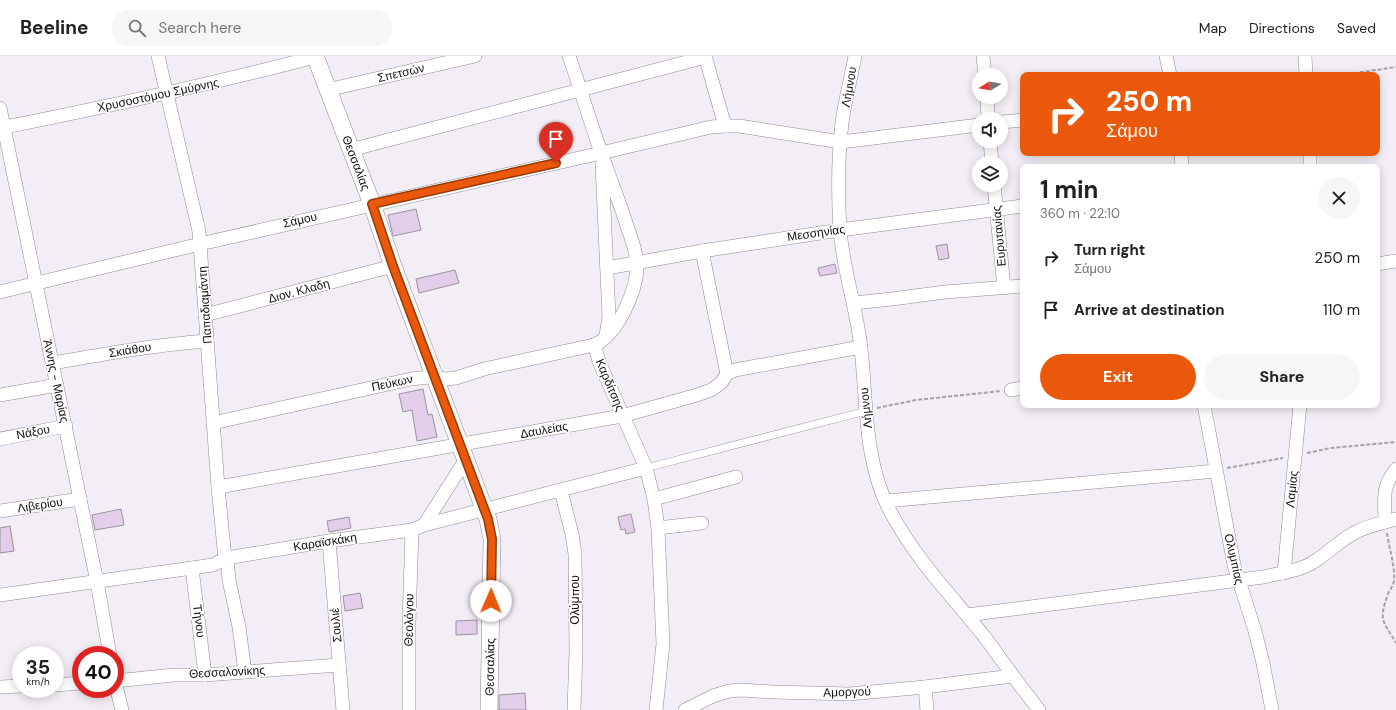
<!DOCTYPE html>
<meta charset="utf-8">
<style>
:root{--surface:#fff;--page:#f6f6f6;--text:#202124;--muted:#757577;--line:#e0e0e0;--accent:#ea580c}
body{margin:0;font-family:"DM Sans",sans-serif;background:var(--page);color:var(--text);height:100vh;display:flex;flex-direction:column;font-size:15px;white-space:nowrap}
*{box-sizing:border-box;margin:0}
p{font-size:13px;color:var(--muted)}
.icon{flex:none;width:22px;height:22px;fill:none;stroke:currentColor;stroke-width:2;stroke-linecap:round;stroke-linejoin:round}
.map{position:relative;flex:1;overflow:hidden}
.sheet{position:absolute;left:1020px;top:108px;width:360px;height:244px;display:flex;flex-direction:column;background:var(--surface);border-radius:8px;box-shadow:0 2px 10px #0003}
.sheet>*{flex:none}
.banner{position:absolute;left:1020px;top:16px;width:360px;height:84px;border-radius:8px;box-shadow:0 2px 10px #0003;background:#ea580c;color:#fff;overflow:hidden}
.needle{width:26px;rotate:259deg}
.buttons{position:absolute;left:972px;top:12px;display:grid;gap:8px}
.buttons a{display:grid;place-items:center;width:36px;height:36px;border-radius:50%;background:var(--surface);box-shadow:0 2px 10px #0003;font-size:20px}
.speed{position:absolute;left:12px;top:590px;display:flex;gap:8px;font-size:20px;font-weight:700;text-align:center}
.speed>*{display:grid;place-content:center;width:52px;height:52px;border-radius:50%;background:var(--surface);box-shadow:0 2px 10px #0003;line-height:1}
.speed small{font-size:10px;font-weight:400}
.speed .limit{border:6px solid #d22;background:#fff;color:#111}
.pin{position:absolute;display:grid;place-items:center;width:34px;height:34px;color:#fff;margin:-41px -17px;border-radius:50% 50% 50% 0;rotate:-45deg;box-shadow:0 0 4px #0007}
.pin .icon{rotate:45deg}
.me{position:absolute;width:44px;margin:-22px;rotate:1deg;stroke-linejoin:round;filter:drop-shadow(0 0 3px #0008)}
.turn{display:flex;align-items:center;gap:14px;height:84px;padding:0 20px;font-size:18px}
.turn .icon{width:52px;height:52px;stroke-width:2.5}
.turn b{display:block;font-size:28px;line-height:34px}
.round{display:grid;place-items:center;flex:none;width:42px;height:42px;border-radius:21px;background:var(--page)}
.head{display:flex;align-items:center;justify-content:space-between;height:68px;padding:0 20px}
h1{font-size:24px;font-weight:700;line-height:30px}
.cta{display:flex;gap:8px;margin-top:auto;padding:8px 20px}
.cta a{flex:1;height:46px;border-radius:24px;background:var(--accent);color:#fff;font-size:16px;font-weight:700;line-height:46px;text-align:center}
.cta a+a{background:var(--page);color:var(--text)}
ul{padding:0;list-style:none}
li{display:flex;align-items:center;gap:12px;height:52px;padding:0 20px}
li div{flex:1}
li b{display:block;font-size:15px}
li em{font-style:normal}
header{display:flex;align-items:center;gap:24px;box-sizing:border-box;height:56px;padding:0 20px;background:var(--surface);border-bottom:1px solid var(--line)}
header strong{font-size:19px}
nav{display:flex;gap:22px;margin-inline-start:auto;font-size:14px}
.search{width:280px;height:36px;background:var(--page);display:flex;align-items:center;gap:10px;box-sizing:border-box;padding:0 14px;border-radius:22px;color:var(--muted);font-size:15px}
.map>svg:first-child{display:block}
.building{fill:#e2cdeb;stroke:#99949b}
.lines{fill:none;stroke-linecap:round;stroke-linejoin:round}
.service-casing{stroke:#8f8b91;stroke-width:8}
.minor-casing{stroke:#8f8b91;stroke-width:14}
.tertiary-casing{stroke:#8f8b91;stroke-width:18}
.path{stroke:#a5a2a7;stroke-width:2;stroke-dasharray:4 2;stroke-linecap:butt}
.service{stroke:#fff;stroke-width:7}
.minor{stroke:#fff;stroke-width:13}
.tertiary{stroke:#fff;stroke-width:17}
.route-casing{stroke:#983908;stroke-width:10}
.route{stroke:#ea580c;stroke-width:7}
.labels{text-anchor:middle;stroke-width:3;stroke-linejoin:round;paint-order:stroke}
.street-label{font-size:12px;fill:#111012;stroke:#fff}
</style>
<header>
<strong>Beeline</strong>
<div class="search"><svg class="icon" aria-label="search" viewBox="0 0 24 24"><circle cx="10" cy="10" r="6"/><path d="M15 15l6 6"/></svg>Search here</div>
<nav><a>Map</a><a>Directions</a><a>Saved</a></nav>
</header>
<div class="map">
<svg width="1396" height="654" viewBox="0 0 1396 654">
<rect width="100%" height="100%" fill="#f3eef5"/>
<!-- building -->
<g class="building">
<path d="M 416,153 L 421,174 L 393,180 L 388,159 Z"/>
<path d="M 947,188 L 949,202 L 939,204 L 936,190 Z"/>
<path d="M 835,208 L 837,217 L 820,220 L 818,212 Z"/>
<path d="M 455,214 L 459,227 L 419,237 L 416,223 Z"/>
<path d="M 423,333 L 428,359 L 432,358 L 437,381 L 417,385 L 412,354 L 403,356 L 399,338 Z"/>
<path d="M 121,453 L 124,469 L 95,474 L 92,459 Z"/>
<path d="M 631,458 L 635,476 L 626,478 L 625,473 L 621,474 L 618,461 Z"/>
<path d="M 349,461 L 351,472 L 329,476 L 327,465 Z"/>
<path d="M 10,470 L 14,495 L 0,497 L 0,472 Z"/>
<path d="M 360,537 L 363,552 L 345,555 L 343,540 Z"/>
<path d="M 477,564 L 477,578 L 456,579 L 456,565 Z"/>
<path d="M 525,637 L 526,654 L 499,654 L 499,639 Z"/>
</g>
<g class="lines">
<defs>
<path id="service" d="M 646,412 L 866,355"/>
<g id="minor">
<path d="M 158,0 L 199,175 L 218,431 L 225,503"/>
<path d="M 569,0 C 582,37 593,76 607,113 C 614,133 622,153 628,173 C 632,184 636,195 637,206 C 639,231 618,279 594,289 L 600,308 L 646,412 L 654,443 L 658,472 L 663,588 L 656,654"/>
<path d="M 705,0 L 725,70"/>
<path d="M 855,0 C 851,22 845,44 842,67 C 838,100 838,141 840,174 C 843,214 857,253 861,293 C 867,346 864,402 888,451 C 912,499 950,538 984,580 C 993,592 1002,605 1011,617 C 1020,630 1030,642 1039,654"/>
<path d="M 983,0 L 985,19"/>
<path d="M 1166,0 L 1170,19"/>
<path d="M 1305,0 L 1306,19"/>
<path d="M 327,34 L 475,0"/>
<path d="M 987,41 L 988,63"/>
<path d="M 0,52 L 97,526 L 110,599"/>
<path d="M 1001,66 L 1023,64"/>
<path d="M 0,72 C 106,51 211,28 315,1"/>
<path d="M 990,85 L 992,107"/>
<path d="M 350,94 L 706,1"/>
<path d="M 1181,97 L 1182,111"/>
<path d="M 1310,97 L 1310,111"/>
<path d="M 602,109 L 609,261 L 606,279"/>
<path d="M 994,129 L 1004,232"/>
<path d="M 702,195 L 727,318"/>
<path d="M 1377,208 L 1396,205"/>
<path d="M 607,212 L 702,195 L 840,174 L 1023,150"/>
<path d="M 0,236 L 200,188 L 601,97 L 711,71 L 725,70 L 739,70 L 841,86 L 979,69"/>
<path d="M 854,247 L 892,243 L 945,236 L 1023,230"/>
<path d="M 205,259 L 393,210"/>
<path d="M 53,307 C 104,298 155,289 207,285"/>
<path d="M 1011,334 L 1023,332"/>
<path d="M 0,339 L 57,329"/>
<path d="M 1204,349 L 1234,509 L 1255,575 L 1263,607 L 1272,654"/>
<path d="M 213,367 L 411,323 L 429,321 L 446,323 L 456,322 L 484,313 L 594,289"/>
<path d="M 0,383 L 66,370"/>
<path d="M 218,431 L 622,360 L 697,339 L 711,334 L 721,327 L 727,318 L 735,314 L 861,291"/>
<path d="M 561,435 L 572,478 L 575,498 L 576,595 L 574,654"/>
<path d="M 654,443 L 736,421"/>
<path d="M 886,445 L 1216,415"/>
<path d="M 0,455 L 80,443"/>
<path d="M 1385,466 C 1385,443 1381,432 1396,413"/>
<path d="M 424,469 L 466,403"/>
<path d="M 658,472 L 702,467"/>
<path d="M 329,485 L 343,654"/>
<path d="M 227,502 L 229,524 L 239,571 L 245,616"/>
<path d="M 192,512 L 205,619"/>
<path d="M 1284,517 L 1300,349"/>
<path d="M 0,539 L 192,512 L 213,509 L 227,502 L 329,485 L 412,474 L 424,469 L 646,412"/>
<path d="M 967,559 L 1263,521 C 1280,517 1301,515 1315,505 C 1330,496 1342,482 1358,475 C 1370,469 1383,467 1396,463"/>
<path d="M 115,625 L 174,619 L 205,619 L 339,609"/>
<path d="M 115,626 L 122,654"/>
<path d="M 55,629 L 81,627"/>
<path d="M 0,631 L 21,630"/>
<path d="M 925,631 L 927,654"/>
<path d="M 409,654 L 409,567 L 412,474"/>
<path d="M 685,654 L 713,640 L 729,635 L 741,634 L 774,636 L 849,638 L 925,631 L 1012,620"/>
</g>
<path id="tertiary" d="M 315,0 L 372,148 L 393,210 L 488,463 L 492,483 L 489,654"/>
</defs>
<!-- service casing -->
<use href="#service" class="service-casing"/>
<!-- minor casing -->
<use href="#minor" class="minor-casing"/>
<!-- tertiary casing -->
<use href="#tertiary" class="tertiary-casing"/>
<!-- path -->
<g class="path">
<path d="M 1342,19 L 1396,11"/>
<path d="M 877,352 L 916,344 L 1001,335"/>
<path d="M 1307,397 L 1331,392 L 1396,386"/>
<path d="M 1227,412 L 1283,402"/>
<path d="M 1387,477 C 1389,492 1395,509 1394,524 C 1394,529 1390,533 1388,538 C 1378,566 1383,564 1396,587"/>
</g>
<!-- service -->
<use href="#service" class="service"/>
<!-- minor -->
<use href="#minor" class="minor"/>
<!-- tertiary -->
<use href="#tertiary" class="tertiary"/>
</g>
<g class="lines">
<defs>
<path id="route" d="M 491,545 L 492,483 L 488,463 L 393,210 L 372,148 L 556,107"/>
</defs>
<!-- route casing -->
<use href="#route" class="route-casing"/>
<!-- route -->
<use href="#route" class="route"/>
</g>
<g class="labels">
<!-- street labels -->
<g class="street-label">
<text transform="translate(401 17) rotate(-13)" y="4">Σπετσών</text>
<text transform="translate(849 31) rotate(-80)" y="4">Λήμνου</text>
<text transform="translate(158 39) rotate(-12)" y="4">Χρυσοστόμου Σμύρνης</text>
<text transform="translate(356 107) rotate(69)" y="4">Θεσσαλίας</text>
<text transform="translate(300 164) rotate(-13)" y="4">Σάμου</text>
<text transform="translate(816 177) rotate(-8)" y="4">Μεσσηνίας</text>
<text transform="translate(999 180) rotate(-95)" y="4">Ευρυτανίας</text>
<text transform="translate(299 235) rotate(-15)" y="4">Διον. Κλαδη</text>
<text transform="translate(205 249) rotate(-94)" y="4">Παπαδιαμάντη</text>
<text transform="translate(130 294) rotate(-9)" y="4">Σκιάθου</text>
<text transform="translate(56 325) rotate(78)" y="4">Άννης - Μαρίας</text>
<text transform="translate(392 327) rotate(-12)" y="4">Πεύκων</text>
<text transform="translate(610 329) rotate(67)" y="4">Καρδίτσης</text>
<text transform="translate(866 352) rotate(-96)" y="4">Λήμνου</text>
<text transform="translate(544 374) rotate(-10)" y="4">Δαυλείας</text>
<text transform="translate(33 376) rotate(-11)" y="4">Νάξου</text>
<text transform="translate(1292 433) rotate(-84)" y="4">Λαμίας</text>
<text transform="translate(40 449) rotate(-9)" y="4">Λιβερίου</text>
<text transform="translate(325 486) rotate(-9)" y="4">Καραϊσκάκη</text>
<text transform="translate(1234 503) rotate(77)" y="4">Ολυμπίας</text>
<text transform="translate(575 544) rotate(-90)" y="4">Ολύμπου</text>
<text transform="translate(409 564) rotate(-89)" y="4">Θεολόγου</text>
<text transform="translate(199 565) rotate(83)" y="4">Τήνου</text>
<text transform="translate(336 569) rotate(-95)" y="4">Σουλιέ</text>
<text transform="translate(490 611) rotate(-89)" y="4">Θεσσαλίας</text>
<text transform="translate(227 616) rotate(-3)" y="4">Θεσσαλονίκης</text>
<text transform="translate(847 636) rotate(-2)" y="4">Αμοργού</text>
</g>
</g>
</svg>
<div class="buttons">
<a><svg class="needle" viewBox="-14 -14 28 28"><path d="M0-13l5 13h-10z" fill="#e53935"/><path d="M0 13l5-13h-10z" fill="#757577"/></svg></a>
<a><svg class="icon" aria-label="sound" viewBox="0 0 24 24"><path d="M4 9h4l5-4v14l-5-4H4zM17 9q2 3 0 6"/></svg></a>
<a><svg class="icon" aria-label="layers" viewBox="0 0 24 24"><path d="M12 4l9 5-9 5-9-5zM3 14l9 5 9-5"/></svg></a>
</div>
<div class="speed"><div>35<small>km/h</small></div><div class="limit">40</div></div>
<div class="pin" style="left:556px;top:107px;background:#d93025"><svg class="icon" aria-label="arrive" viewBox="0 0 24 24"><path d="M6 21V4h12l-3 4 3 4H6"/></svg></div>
<svg class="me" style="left:491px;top:545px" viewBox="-20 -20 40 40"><circle r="19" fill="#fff"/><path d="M0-13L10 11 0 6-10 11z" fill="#ea580c"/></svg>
<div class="banner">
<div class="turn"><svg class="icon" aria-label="right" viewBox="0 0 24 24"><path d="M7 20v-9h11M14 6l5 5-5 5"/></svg><div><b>250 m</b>Σάμου</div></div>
</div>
<section class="sheet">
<div class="head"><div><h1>1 min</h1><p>360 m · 22:10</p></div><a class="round"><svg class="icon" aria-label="close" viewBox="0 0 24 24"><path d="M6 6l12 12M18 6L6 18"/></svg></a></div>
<ul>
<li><svg class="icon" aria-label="right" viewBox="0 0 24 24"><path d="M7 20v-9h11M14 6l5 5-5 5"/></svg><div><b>Turn right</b><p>Σάμου</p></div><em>250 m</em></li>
<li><svg class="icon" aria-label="arrive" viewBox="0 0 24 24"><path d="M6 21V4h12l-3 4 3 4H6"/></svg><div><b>Arrive at destination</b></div><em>110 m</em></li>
</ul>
<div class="cta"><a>Exit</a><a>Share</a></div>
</section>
</div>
